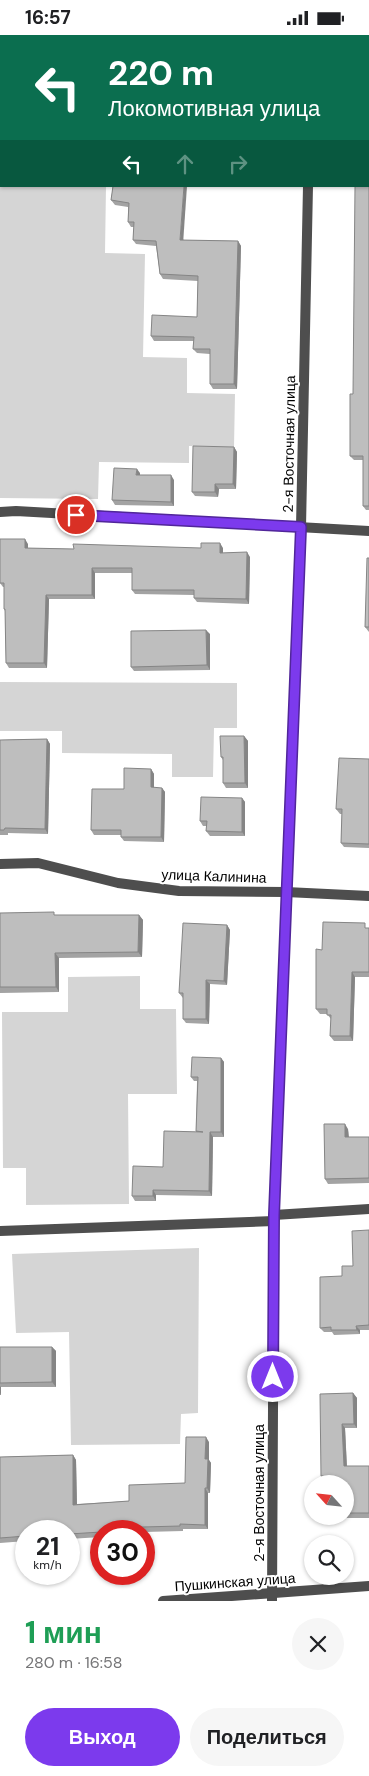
<!DOCTYPE html>
<html lang="ru">
<meta charset="utf-8">
<style>
:root{--surface:#fff;--page:#f6f6f6;--text:#202124;--muted:#757577;--accent:#7c3aed}
body{margin:0;font-family:"DM Sans",sans-serif;background:var(--page);color:var(--text);height:100vh;display:flex;flex-direction:column;font-size:19px;white-space:nowrap}
*{box-sizing:border-box;margin:0}
p{font-size:16px;color:var(--muted)}
.icon{flex:none;width:28px;height:28px;fill:none;stroke:currentColor;stroke-width:2;stroke-linecap:round;stroke-linejoin:round}
.map{position:relative;height:1566px;overflow:hidden}
.sheet{display:flex;flex-direction:column;background:var(--surface);flex:1}
.sheet>*{flex:none}
.banner{position:absolute;left:0px;top:0px;width:370px;height:152px;box-shadow:0 1px 4px #0004;background:#0b6e4f;color:#fff;overflow:hidden}
.needle{width:32px;rotate:297deg}
.tools{position:absolute;left:304px;top:1440px;display:grid;gap:10px}
.tools a{display:grid;place-items:center;width:50px;height:50px;border-radius:50%;background:var(--surface);box-shadow:0 1px 4px #0004;font-size:25px}
.speed{position:absolute;left:15px;top:1485px;display:flex;gap:10px;font-size:25px;font-weight:700;text-align:center}
.speed>*{display:grid;place-content:center;width:65px;height:65px;border-radius:50%;background:var(--surface);box-shadow:0 1px 4px #0004;line-height:1}
.speed small{font-size:12px;font-weight:400}
.speed .limit{border:8px solid #d22;background:#fff;color:#111}
.pin{position:absolute;display:grid;place-items:center;width:42px;height:42px;color:#fff;margin:-21px;border:2px solid #fff;border-radius:50%;box-shadow:0 1px 5px #0007}
.me{position:absolute;width:55px;margin:-28px;rotate:0deg;stroke-linejoin:round;filter:drop-shadow(0 0 4px #0008)}
.turn{display:flex;align-items:center;gap:18px;height:105px;padding:0 25px;font-size:22px}
.turn .icon{width:65px;height:65px;stroke-width:2.5}
.turn b{display:block;font-size:35px;line-height:42px}
.lanes{display:flex;align-items:center;height:48px;padding:0 25px;background:#0003;justify-content:center;gap:25px;direction:ltr}
.lanes .off{opacity:.35}
.round{display:grid;place-items:center;flex:none;width:52px;height:52px;border-radius:26px;background:var(--page)}
.head{display:flex;align-items:center;justify-content:space-between;height:85px;padding:0 25px}
h1{font-size:30px;font-weight:800;line-height:38px;color:#1e9e55}
.cta{display:flex;gap:10px;margin-top:auto;padding:10px 25px}
.cta a{flex:1;height:58px;border-radius:30px;background:var(--accent);color:#fff;font-size:20px;font-weight:800;line-height:58px;text-align:center}
.cta a+a{background:var(--page);color:var(--text)}
.status{display:flex;justify-content:space-between;align-items:center;height:35px;padding:0 25px;background:var(--surface);direction:ltr}
.status svg{height:14px;fill:currentColor}
.map>svg:first-child{display:block}
.garden{fill:#d5d5d5}
.lines{fill:none;stroke-linecap:round;stroke-linejoin:round}
.service{stroke:#4e4e4e;stroke-width:10}
.minor{stroke:#4e4e4e;stroke-width:10}
.wall{fill:#a3a3a3}
.shaded-wall{fill:#858585}
.building{fill:#bebebe;stroke:#858585}
.route-casing{stroke:#51269a;stroke-width:12}
.route{stroke:#7c3aed;stroke-width:9}
.labels{text-anchor:middle;stroke-width:4;stroke-linejoin:round;paint-order:stroke}
.street-label{font-size:14px;fill:#000;stroke:#fff}
</style>
<div class="status"><b>16:57</b><svg viewBox="0 0 49 12"><path d="M0 12V9h3v3zM5 12V6h3v6zM10 12V3h3v9zM15 12V0h3v12zM26 1h20v11H26zM47 4h2v5h-2z"/></svg></div>
<div class="map">
<svg width="369" height="1566" viewBox="0 0 369 1566">
<rect width="100%" height="100%" fill="#fff"/>
<!-- garden -->
<g class="garden">
<path d="M 0,56 L 1,56 L 1,151 L 106,151 L 105,218 L 145,219 L 143,322 L 187,323 L 187,358 L 235,359 L 234,412 L 189,411 L 189,428 L 99,427 L 98,464 L 0,463 Z"/>
<path d="M 0,647 L 237,648 L 237,693 L 214,693 L 213,742 L 172,742 L 172,719 L 62,718 L 62,696 L 0,696 Z"/>
<path d="M 140,941 L 140,974 L 176,974 L 177,1059 L 128,1059 L 129,1169 L 26,1170 L 26,1133 L 3,1133 L 2,977 L 68,977 L 68,942 Z"/>
<path d="M 199,1213 L 198,1378 L 181,1379 L 180,1409 L 71,1410 L 69,1297 L 16,1298 L 12,1219 Z"/>
</g>
<g class="lines">
<!-- service -->
<path class="service" d="M 0,1196 L 274,1186"/>
<!-- minor -->
<g class="minor">
<path d="M 306,0 L 306,1"/>
<path d="M 0,477 L 16,476 L 369,496"/>
<path d="M 0,829 L 38,828 L 118,848 L 179,856 L 286,857 L 369,861"/>
<path d="M 274,1180 L 369,1174"/>
<path d="M 163,1566 L 369,1551"/>
<path d="M 272,1566 L 274,1180 L 301,492 L 308,151"/>
</g>
</g>
<!-- wall -->
<g class="wall">
<path d="M 141,0 L 169,0 L 169,1 L 142,1 Z"/>
<path d="M 338,0 L 369,0 L 369,3 L 369,1 L 339,1 Z"/>
<path d="M 369,135 L 369,475 L 366,475 L 363,471 L 363,425 L 354,425 L 350,421 Z"/>
<path d="M 113,151 L 184,205 L 238,206 L 241,211 L 237,354 L 213,354 L 210,349 L 210,319 L 197,318 L 193,314 L 194,306 L 154,306 L 151,301 L 197,282 L 198,246 L 163,244 L 160,239 L 156,211 L 136,209 L 133,205 L 134,192 L 131,192 L 128,187 L 128,172 L 115,170 L 111,165 Z"/>
<path d="M 234,412 L 237,417 L 236,454 L 219,454 L 218,462 L 195,461 L 192,457 Z"/>
<path d="M 140,438 L 140,440 L 174,445 L 174,471 L 115,470 L 112,465 Z"/>
<path d="M 28,509 L 28,513 L 74,514 L 223,513 L 223,518 L 250,522 L 249,569 L 197,567 L 194,563 L 194,560 L 135,559 L 132,555 L 132,538 L 95,538 L 95,564 L 49,564 L 47,633 L 9,633 L 6,628 L 5,576 L 4,574 L 4,552 L 3,552 L 0,548 Z"/>
<path d="M 369,523 L 369,597 L 365,592 Z"/>
<path d="M 210,599 L 210,635 L 134,636 L 131,632 Z"/>
<path d="M 244,701 L 248,706 L 248,753 L 226,753 L 223,748 L 223,725 L 221,722 Z"/>
<path d="M 47,704 L 50,709 L 48,799 L 8,798 L 8,800 L 0,800 L 0,705 Z"/>
<path d="M 369,724 L 369,813 L 344,812 L 341,808 L 342,779 L 340,779 L 336,774 Z"/>
<path d="M 151,734 L 154,739 L 154,753 L 162,753 L 165,757 L 164,807 L 124,806 L 121,802 L 121,800 L 94,800 L 91,795 L 124,754 Z"/>
<path d="M 242,763 L 245,767 L 245,801 L 210,801 L 206,796 L 207,791 L 203,791 L 200,786 Z"/>
<path d="M 0,878 L 56,880 L 139,880 L 143,885 L 142,922 L 59,923 L 59,957 L 0,958 Z"/>
<path d="M 227,890 L 230,895 L 227,950 L 210,949 L 209,989 L 186,988 L 183,984 L 183,963 L 179,958 Z"/>
<path d="M 368,893 L 369,893 L 369,942 L 355,942 L 353,1006 L 334,1006 L 330,1001 L 331,984 L 327,979 L 320,979 L 316,974 L 322,915 Z"/>
<path d="M 221,1023 L 224,1027 L 224,1102 L 213,1102 L 212,1161 L 156,1160 L 156,1166 L 135,1166 L 132,1161 L 163,1132 L 196,1097 L 197,1046 L 194,1046 L 191,1042 Z"/>
<path d="M 348,1094 L 349,1102 L 369,1102 L 369,1148 L 328,1149 L 325,1144 Z"/>
<path d="M 369,1195 L 369,1295 L 360,1295 L 360,1299 L 334,1300 L 332,1297 L 324,1297 L 320,1293 L 342,1241 L 353,1231 Z"/>
<path d="M 0,1312 L 52,1312 L 56,1316 L 56,1352 L 1,1352 L 1,1360 L 0,1360 Z"/>
<path d="M 353,1358 L 357,1363 L 357,1393 L 345,1393 L 347,1431 L 369,1431 L 369,1483 L 332,1483 L 331,1481 L 345,1481 L 345,1449 L 329,1445 L 324,1446 L 321,1441 Z"/>
<path d="M 209,1407 L 209,1425 L 211,1428 L 210,1458 L 208,1458 L 208,1494 L 183,1494 L 183,1496 L 144,1497 L 101,1496 L 101,1502 L 69,1504 L 69,1496 L 26,1496 L 26,1506 L 0,1508 L 0,1422 L 73,1420 L 76,1425 L 77,1469 L 129,1466 L 185,1448 Z"/>
</g>
<!-- shaded-wall -->
<g class="shaded-wall">
<path d="M 184,151 L 187,151 L 183,209 L 180,205 Z"/>
<path d="M 238,206 L 241,211 L 237,354 L 234,349 Z"/>
<path d="M 234,412 L 237,417 L 236,454 L 233,449 Z"/>
<path d="M 137,434 L 140,438 L 140,445 L 136,440 Z"/>
<path d="M 171,440 L 174,445 L 174,471 L 171,467 Z"/>
<path d="M 215,449 L 219,454 L 218,462 L 215,457 Z"/>
<path d="M 25,504 L 28,509 L 28,518 L 25,513 Z"/>
<path d="M 220,508 L 223,513 L 223,522 L 220,518 Z"/>
<path d="M 247,517 L 250,522 L 249,569 L 246,564 Z"/>
<path d="M 92,533 L 95,538 L 95,564 L 92,560 Z"/>
<path d="M 46,560 L 49,564 L 47,633 L 44,628 Z"/>
<path d="M 206,595 L 210,599 L 210,635 L 207,630 Z"/>
<path d="M 244,701 L 248,706 L 248,753 L 245,748 Z"/>
<path d="M 47,704 L 50,709 L 48,799 L 45,794 Z"/>
<path d="M 151,734 L 154,739 L 154,757 L 151,752 Z"/>
<path d="M 162,753 L 165,757 L 164,807 L 161,802 Z"/>
<path d="M 242,763 L 245,767 L 245,801 L 242,797 Z"/>
<path d="M 139,880 L 143,885 L 142,922 L 138,917 Z"/>
<path d="M 227,890 L 230,895 L 227,950 L 224,946 Z"/>
<path d="M 55,918 L 59,923 L 59,957 L 56,952 Z"/>
<path d="M 352,937 L 355,942 L 353,1006 L 350,1001 Z"/>
<path d="M 206,945 L 210,949 L 209,989 L 206,984 Z"/>
<path d="M 221,1023 L 224,1027 L 224,1102 L 221,1097 Z"/>
<path d="M 345,1089 L 348,1094 L 349,1107 L 345,1102 Z"/>
<path d="M 210,1097 L 213,1102 L 212,1161 L 209,1156 Z"/>
<path d="M 153,1155 L 156,1160 L 156,1166 L 153,1161 Z"/>
<path d="M 356,1291 L 360,1295 L 360,1299 L 357,1295 Z"/>
<path d="M 52,1312 L 56,1316 L 56,1352 L 52,1347 Z"/>
<path d="M 0,1351 L 1,1352 L 1,1360 L 0,1358 Z"/>
<path d="M 353,1358 L 357,1363 L 357,1393 L 354,1389 Z"/>
<path d="M 342,1389 L 345,1393 L 347,1436 L 344,1431 Z"/>
<path d="M 206,1402 L 209,1407 L 209,1425 L 211,1428 L 210,1458 L 207,1453 L 205,1424 Z"/>
<path d="M 73,1420 L 76,1425 L 77,1474 L 73,1470 Z"/>
<path d="M 205,1453 L 208,1458 L 208,1494 L 205,1490 Z"/>
</g>
<!-- building -->
<g class="building">
<rect x="57" y="0" width="41" height="1"/>
<path d="M 147,0 L 165,0 L 165,1 Z"/>
<path d="M 369,135 L 369,471 L 363,471 L 363,421 L 350,421 L 350,359 L 353,359 L 355,151 L 369,151 Z"/>
<path d="M 113,151 L 184,151 L 180,205 L 238,206 L 234,349 L 210,349 L 210,314 L 193,314 L 194,302 L 151,301 L 152,280 L 197,282 L 198,241 L 160,239 L 156,206 L 133,205 L 134,187 L 128,187 L 129,168 L 111,165 Z"/>
<path d="M 193,411 L 234,412 L 233,449 L 215,449 L 215,457 L 192,457 Z"/>
<path d="M 114,433 L 137,434 L 136,440 L 171,440 L 171,467 L 112,465 Z"/>
<path d="M 0,504 L 25,504 L 25,513 L 74,514 L 73,509 L 201,513 L 201,508 L 220,508 L 220,518 L 247,517 L 246,564 L 194,563 L 194,555 L 132,555 L 132,533 L 92,533 L 92,560 L 46,560 L 44,628 L 6,628 L 5,574 L 4,574 L 4,548 L 0,548 Z"/>
<path d="M 367,523 L 369,523 L 369,592 L 365,592 Z"/>
<path d="M 206,595 L 207,630 L 131,632 L 131,596 Z"/>
<path d="M 220,701 L 244,701 L 245,748 L 223,748 L 223,722 L 221,722 Z"/>
<path d="M 47,704 L 45,794 L 5,793 L 4,795 L 0,795 L 0,705 Z"/>
<path d="M 339,723 L 369,724 L 369,809 L 341,808 L 342,774 L 336,774 Z"/>
<path d="M 124,733 L 151,734 L 151,752 L 162,753 L 161,802 L 121,802 L 121,795 L 91,795 L 92,754 L 124,754 Z"/>
<path d="M 201,762 L 242,763 L 242,797 L 206,796 L 207,786 L 200,786 Z"/>
<path d="M 54,877 L 54,880 L 139,880 L 138,917 L 55,918 L 56,952 L 0,952 L 0,878 Z"/>
<path d="M 323,887 L 365,888 L 365,893 L 369,893 L 369,937 L 352,937 L 350,1001 L 330,1001 L 331,980 L 327,980 L 327,974 L 316,974 L 316,914 L 322,915 Z"/>
<path d="M 183,888 L 227,890 L 224,946 L 206,945 L 206,984 L 183,984 L 183,958 L 179,958 Z"/>
<path d="M 192,1022 L 221,1023 L 221,1097 L 210,1097 L 209,1156 L 153,1155 L 153,1161 L 132,1161 L 133,1131 L 163,1132 L 164,1096 L 203,1097 L 196,1096 L 198,1042 L 191,1042 Z"/>
<path d="M 324,1089 L 345,1089 L 345,1102 L 369,1102 L 369,1143 L 325,1144 Z"/>
<path d="M 369,1195 L 369,1290 L 356,1291 L 357,1295 L 331,1295 L 331,1292 L 320,1293 L 320,1242 L 342,1241 L 342,1231 L 353,1231 L 352,1196 Z"/>
<path d="M 0,1312 L 52,1312 L 52,1347 L 0,1348 Z"/>
<path d="M 353,1358 L 354,1389 L 342,1389 L 344,1431 L 369,1431 L 369,1478 L 345,1478 L 345,1449 L 329,1449 L 329,1441 L 321,1441 L 320,1359 Z"/>
<path d="M 186,1402 L 206,1402 L 205,1424 L 208,1424 L 207,1453 L 205,1453 L 205,1490 L 180,1489 L 180,1491 L 105,1493 L 105,1496 L 101,1496 L 101,1497 L 69,1499 L 69,1496 L 26,1496 L 26,1501 L 0,1503 L 0,1422 L 73,1420 L 73,1470 L 129,1466 L 129,1450 L 185,1448 Z"/>
</g>
<g class="lines">
<defs>
<path id="route" d="M 76,480 L 301,492 L 274,1180 L 273,1342"/>
</defs>
<!-- route casing -->
<use href="#route" class="route-casing"/>
<!-- route -->
<use href="#route" class="route"/>
</g>
<g class="labels">
<!-- street labels -->
<g class="street-label">
<text transform="translate(289 409) rotate(-89)" y="5">2-я Восточная улица</text>
<text transform="translate(214 841) rotate(2)" y="5">улица Калинина</text>
<text transform="translate(259 1458) rotate(-90)" y="5">2-я Восточная улица</text>
<text transform="translate(235 1547) rotate(-4)" y="5">Пушкинская улица</text>
</g>
</g>
</svg>
<div class="tools">
<a><svg class="needle" viewBox="-14 -14 28 28"><path d="M0-13l5 13h-10z" fill="#e53935"/><path d="M0 13l5-13h-10z" fill="#757577"/></svg></a>
<a><svg class="icon" aria-label="search" viewBox="0 0 24 24"><circle cx="10" cy="10" r="6"/><path d="M15 15l6 6"/></svg></a>
</div>
<div class="speed"><div>21<small>km/h</small></div><div class="limit">30</div></div>
<div class="pin" style="left:76px;top:480px;background:#d93025"><svg class="icon" aria-label="arrive" viewBox="0 0 24 24"><path d="M6 21V4h12l-3 4 3 4H6"/></svg></div>
<svg class="me" style="left:273px;top:1342px" viewBox="-20 -20 40 40"><circle r="17" fill="#7c3aed" stroke="#fff" stroke-width="3"/><path d="M0-11L8 9 0 5-8 9z" fill="#fff"/></svg>
<div class="banner">
<div class="turn"><svg class="icon" aria-label="left" viewBox="0 0 24 24"><path d="M17 20v-9H6M10 6l-5 5 5 5"/></svg><div><b>220 m</b>Локомотивная улица</div></div>
<div class="lanes"><svg class="icon" aria-label="left" viewBox="0 0 24 24"><path d="M17 20v-9H6M10 6l-5 5 5 5"/></svg><svg class="icon off" aria-label="ahead" viewBox="0 0 24 24"><path d="M12 20V5M6 11l6-6 6 6"/></svg><svg class="icon off" aria-label="right" viewBox="0 0 24 24"><path d="M7 20v-9h11M14 6l5 5-5 5"/></svg></div>
</div>
</div>
<section class="sheet">
<div class="head"><div><h1>1 мин</h1><p>280 m · 16:58</p></div><a class="round"><svg class="icon" aria-label="close" viewBox="0 0 24 24"><path d="M6 6l12 12M18 6L6 18"/></svg></a></div>
<div class="cta"><a>Выход</a><a>Поделиться</a></div>
</section>
